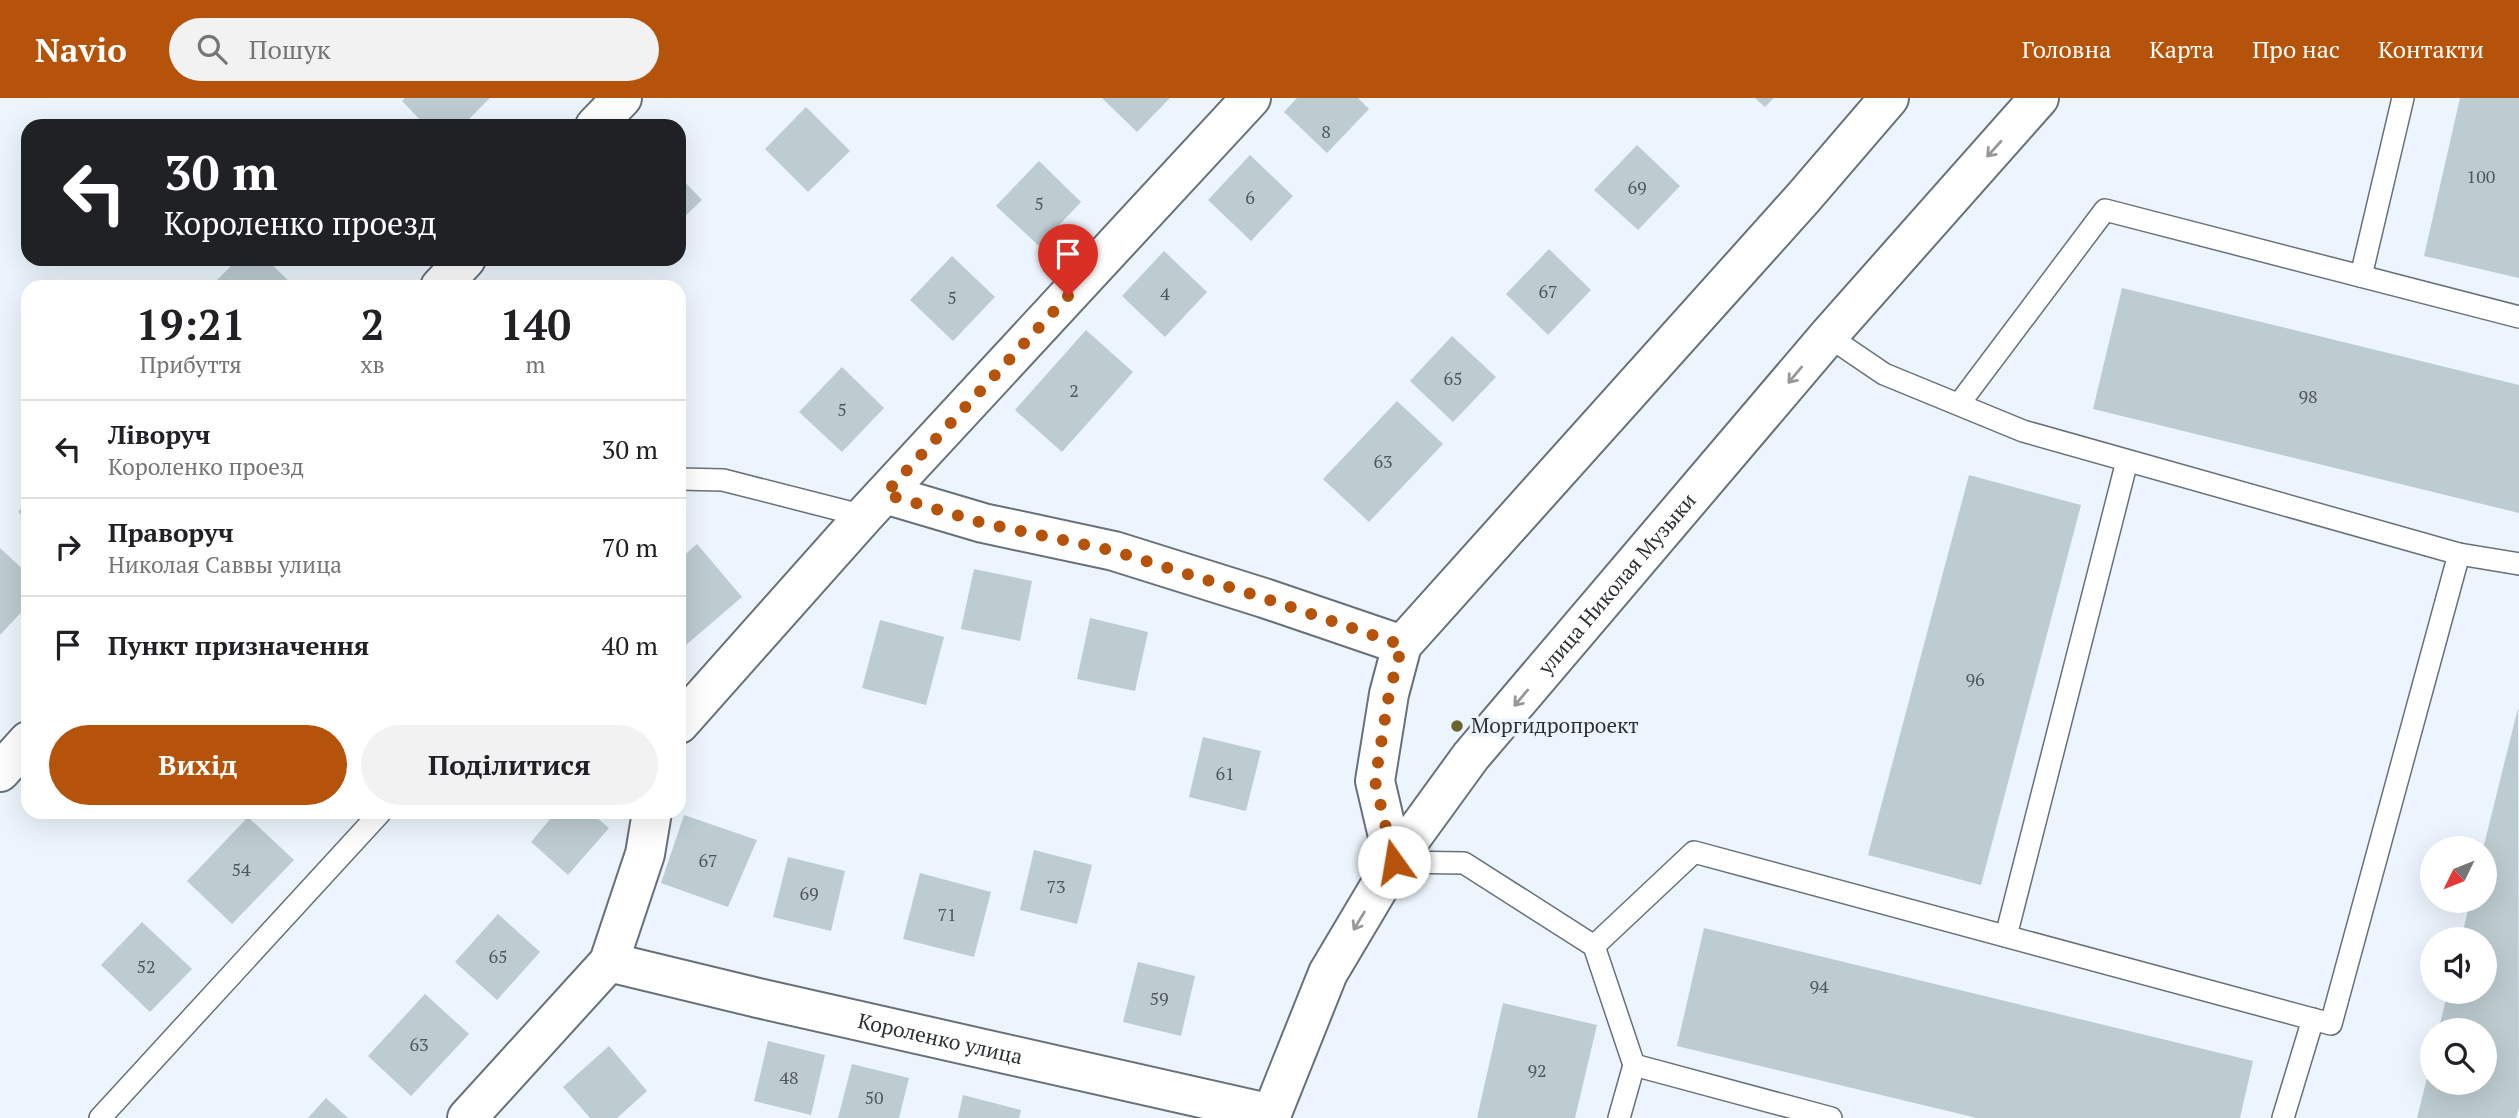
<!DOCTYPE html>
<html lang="uk">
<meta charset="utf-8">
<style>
:root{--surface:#fff;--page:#f2f2f2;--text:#202124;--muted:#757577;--line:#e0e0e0;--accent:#b45309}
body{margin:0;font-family:"PT Serif",serif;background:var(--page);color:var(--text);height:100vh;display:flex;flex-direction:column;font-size:26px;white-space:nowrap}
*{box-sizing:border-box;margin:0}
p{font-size:23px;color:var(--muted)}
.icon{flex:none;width:38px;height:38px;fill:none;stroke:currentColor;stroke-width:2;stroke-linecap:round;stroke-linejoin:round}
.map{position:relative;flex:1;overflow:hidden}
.side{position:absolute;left:21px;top:182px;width:665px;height:539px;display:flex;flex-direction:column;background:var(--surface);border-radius:21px;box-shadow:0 7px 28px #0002}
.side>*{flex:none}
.top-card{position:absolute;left:21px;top:21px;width:665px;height:147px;border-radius:21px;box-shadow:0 7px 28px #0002;background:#202124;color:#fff;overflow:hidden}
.needle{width:46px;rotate:227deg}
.controls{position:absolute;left:2420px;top:738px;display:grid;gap:14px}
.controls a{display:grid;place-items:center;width:77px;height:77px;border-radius:50%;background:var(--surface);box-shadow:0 7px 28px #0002;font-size:35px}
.pin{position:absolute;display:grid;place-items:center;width:60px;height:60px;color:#fff;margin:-72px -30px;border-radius:50% 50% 50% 0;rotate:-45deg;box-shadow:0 0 7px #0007}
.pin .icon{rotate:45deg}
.me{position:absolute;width:77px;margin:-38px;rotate:347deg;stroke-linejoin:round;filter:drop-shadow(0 0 5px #0008)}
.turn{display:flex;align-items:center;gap:24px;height:147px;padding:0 28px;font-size:32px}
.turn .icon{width:91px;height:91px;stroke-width:2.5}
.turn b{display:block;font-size:49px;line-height:60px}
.eta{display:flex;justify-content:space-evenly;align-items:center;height:119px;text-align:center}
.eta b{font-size:42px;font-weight:600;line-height:49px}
.button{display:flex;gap:14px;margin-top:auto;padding:14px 28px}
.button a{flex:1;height:80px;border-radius:42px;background:var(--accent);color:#fff;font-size:28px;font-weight:600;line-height:80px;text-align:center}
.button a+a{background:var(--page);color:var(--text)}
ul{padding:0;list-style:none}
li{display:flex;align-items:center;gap:21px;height:98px;padding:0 28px;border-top:2px solid var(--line)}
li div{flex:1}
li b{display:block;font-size:26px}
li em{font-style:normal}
header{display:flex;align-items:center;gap:42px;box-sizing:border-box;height:98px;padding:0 35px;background:var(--accent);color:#fff}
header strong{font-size:33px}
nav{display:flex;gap:38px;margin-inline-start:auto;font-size:24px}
.search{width:490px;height:63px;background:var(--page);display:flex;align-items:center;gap:18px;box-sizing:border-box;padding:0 24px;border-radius:38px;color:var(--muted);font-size:26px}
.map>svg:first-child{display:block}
.building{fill:#bdccd1}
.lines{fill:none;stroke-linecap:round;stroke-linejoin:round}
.lane-casing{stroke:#67717a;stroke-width:24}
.street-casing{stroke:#67717a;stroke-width:42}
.secondary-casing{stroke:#67717a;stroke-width:42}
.lane{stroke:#fff;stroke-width:21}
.street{stroke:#fff;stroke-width:38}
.secondary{stroke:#fff;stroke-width:38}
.oneway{stroke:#96989a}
.route{stroke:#b45309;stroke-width:12;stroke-dasharray:0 21.6}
.poi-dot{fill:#696430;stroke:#ecf5fd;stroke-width:2.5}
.labels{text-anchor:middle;stroke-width:7;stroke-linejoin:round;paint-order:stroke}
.number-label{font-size:18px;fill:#50585b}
.street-label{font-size:21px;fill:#2c3134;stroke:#ecf5fd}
.poi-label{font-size:21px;fill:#2c3134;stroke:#ecf5fd;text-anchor:start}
</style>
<header>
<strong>Navio</strong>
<div class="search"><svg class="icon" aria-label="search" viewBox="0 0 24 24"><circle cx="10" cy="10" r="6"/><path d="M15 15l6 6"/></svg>Пошук</div>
<nav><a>Головна</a><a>Карта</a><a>Про нас</a><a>Контакти</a></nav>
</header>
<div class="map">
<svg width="2519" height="1020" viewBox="0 0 2519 1020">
<rect width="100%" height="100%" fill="#ecf5fd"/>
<!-- building -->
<g class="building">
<path d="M 405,0 L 490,0 L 462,28 L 426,28 L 402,3 Z"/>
<path d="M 1102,0 L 1170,0 L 1137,34 Z"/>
<path d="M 1297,0 L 1358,0 L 1369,11 L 1327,55 L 1284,14 Z"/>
<path d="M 1755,0 L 1774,0 L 1765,9 Z"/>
<path d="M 2460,0 L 2519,0 L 2519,180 L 2424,158 Z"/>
<path d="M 806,9 L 850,53 L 808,94 L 765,51 Z"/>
<path d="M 1637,47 L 1680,88 L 1638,132 L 1594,92 Z"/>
<path d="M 1250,57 L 1293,98 L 1251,143 L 1208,102 Z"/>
<path d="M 1039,63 L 1081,104 L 1039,148 L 996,108 Z"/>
<path d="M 679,78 L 702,102 L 679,124 Z"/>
<path d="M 1549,151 L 1591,192 L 1548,237 L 1506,196 Z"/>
<path d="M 1164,153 L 1207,194 L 1165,239 L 1122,198 Z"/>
<path d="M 952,158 L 995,199 L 953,243 L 910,202 Z"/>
<path d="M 238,161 L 266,161 L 295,189 L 210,189 Z"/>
<path d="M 2122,190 L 2519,287 L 2519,415 L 2093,311 Z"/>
<path d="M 1086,232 L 1133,274 L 1062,354 L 1015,312 Z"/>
<path d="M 1452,238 L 1496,279 L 1453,324 L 1410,283 Z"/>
<path d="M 842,269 L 884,310 L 842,354 L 799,314 Z"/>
<path d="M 1397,303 L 1443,346 L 1369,424 L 1323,381 Z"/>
<path d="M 1969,377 L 2081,407 L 1981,787 L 1868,757 Z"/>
<path d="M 28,403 L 28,422 L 18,414 Z"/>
<path d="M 697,446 L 742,499 L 679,553 L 679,462 Z"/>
<path d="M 0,450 L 28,476 L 28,507 L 0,537 Z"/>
<path d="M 974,471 L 1032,483 L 1020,543 L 961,531 Z"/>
<path d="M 1090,520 L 1148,534 L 1135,593 L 1077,581 Z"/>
<path d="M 880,522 L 944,539 L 926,607 L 862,590 Z"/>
<path d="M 2518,610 L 2519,1010 L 2516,1020 L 2417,1020 L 2432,960 L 2432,985 L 2485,985 L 2485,933 L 2438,933 L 2448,894 L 2485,894 L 2485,842 L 2461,842 L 2470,803 L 2485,803 L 2485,751 L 2483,751 Z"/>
<path d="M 1203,639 L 1261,653 L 1246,713 L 1189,699 Z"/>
<path d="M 556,714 L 590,714 L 609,730 L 568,777 L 531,744 Z"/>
<path d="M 684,717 L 757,742 L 728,809 L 661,785 Z"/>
<path d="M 248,719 L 294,762 L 232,826 L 187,783 Z"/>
<path d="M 1034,752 L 1092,767 L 1077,826 L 1020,812 Z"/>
<path d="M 788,759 L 845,773 L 831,833 L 773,819 Z"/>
<path d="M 920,775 L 991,794 L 974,859 L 903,841 Z"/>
<path d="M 498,816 L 540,854 L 497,902 L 455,864 Z"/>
<path d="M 142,824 L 192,871 L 150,914 L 101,867 Z"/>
<path d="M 1704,830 L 2253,963 L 2240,1020 L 1977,1020 L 1677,948 Z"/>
<path d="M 1138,864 L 1195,878 L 1181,938 L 1123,924 Z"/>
<path d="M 425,896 L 469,936 L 411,998 L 368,958 Z"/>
<path d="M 1503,905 L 1597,927 L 1575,1020 L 1477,1020 Z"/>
<path d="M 768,943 L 825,957 L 811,1017 L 754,1003 Z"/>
<path d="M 609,948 L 647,993 L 617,1020 L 590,1020 L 563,989 Z"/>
<path d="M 852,966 L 909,980 L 899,1020 L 838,1020 Z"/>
<path d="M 963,997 L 1021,1012 L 1019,1020 L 958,1020 Z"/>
<path d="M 326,1000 L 348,1020 L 308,1020 Z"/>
</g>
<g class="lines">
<defs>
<g id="lane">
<path d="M 2361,178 L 2403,0"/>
<path d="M 1959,306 L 2105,112 L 2519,219"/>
<path d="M 679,381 L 723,382 L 864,418"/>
<path d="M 2459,456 L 2519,466"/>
<path d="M 1394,764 L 1464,765 L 1594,848 L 1634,967"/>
<path d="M 2006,838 L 2127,363"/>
<path d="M 1594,848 L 1694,754 L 2331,926 L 2459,456 L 2023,333 L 1884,276 L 1828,238"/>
<path d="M 100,1020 L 381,714"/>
<path d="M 1619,1020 L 1634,967 L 1831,1020"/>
<path d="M 2283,1020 L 2313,921"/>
</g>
<g id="street">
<path d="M 595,28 L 622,0"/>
<path d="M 440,189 L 466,161"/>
<path d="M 885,396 L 983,425 L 1114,453 L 1264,500 L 1402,547"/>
<path d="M 679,626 L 864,418 L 1251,0"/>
<path d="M 0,674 L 28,643"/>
<path d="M 1394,764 L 1375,683 L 1389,596 L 1402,547 L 1804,99 L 1889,0"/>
<path id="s1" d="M 609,864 L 758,900 L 1272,1016"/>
<path d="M 467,1020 L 609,864 L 645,756 L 652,714"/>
</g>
<g id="secondary">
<path id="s2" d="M 1270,1020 L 1328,875 L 1394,764 L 1471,658 L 1828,238 L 2039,0"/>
</g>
</defs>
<!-- lane casing -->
<use href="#lane" class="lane-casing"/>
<!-- street casing -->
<use href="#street" class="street-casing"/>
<!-- secondary casing -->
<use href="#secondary" class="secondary-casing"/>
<!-- lane -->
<use href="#lane" class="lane"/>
<!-- street -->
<use href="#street" class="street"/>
<!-- secondary -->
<use href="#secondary" class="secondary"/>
</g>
<!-- one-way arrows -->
<defs><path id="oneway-shaft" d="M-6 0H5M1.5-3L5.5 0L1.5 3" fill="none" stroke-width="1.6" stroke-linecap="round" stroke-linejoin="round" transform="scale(1.75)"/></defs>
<g class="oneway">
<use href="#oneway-shaft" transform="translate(1994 51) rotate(132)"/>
<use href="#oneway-shaft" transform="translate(1795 277) rotate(130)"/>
<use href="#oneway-shaft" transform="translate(1521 600) rotate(130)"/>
<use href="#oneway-shaft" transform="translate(1359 823) rotate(121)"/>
</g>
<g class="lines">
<!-- route -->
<path class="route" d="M 1068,198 L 885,396 L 983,425 L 1114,453 L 1264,500 L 1402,547 L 1389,596 L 1375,683 L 1394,764"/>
</g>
<!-- markers -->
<circle class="poi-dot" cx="1457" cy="628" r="7"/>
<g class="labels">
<!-- number labels -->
<g class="number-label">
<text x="1326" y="40">8</text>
<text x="2481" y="85">100</text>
<text x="1637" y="96">69</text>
<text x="1250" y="106">6</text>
<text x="1039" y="112">5</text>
<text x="1548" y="200">67</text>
<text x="1165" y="202">4</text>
<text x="952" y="206">5</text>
<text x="1453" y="287">65</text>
<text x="1074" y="299">2</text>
<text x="2308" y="305">98</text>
<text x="842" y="318">5</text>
<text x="1383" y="370">63</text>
<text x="1975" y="588">96</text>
<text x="1225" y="682">61</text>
<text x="708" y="769">67</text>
<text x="241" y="778">54</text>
<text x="1056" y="795">73</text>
<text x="809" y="802">69</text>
<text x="947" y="823">71</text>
<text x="498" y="865">65</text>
<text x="146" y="875">52</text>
<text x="1819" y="895">94</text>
<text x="1159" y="907">59</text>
<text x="419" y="953">63</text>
<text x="1537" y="979">92</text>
<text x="789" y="986">48</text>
<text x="874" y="1006">50</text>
</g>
<!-- street labels -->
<g class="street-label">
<text dy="7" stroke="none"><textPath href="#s2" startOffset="642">улица Николая Музыки</textPath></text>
<text dy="7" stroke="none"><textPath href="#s1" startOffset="340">Короленко улица</textPath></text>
</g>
<!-- poi labels -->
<g class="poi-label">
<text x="1471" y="635">Моргидропроект</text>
</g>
</g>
</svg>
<div class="controls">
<a><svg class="needle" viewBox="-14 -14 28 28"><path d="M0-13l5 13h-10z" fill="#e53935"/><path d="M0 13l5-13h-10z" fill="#757577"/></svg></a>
<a><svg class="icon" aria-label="sound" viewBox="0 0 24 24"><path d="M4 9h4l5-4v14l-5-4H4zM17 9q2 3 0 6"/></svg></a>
<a><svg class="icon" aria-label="search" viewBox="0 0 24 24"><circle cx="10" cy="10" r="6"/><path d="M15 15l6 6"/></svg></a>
</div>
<div class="pin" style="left:1068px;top:198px;background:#d93025"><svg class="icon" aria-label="arrive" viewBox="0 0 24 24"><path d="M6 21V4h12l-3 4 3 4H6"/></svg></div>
<svg class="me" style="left:1394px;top:764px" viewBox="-20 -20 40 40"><circle r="19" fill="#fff"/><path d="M0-13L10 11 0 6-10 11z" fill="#b45309"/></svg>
<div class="top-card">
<div class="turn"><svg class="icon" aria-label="left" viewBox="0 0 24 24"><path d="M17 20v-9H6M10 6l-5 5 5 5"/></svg><div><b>30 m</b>Короленко проезд</div></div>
</div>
<section class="side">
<div class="eta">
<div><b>19:21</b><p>Прибуття</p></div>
<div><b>2</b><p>хв</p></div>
<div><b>140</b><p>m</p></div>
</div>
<ul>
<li><svg class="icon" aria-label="left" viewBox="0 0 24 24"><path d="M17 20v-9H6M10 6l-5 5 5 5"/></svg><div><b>Ліворуч</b><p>Короленко проезд</p></div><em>30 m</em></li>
<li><svg class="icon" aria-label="right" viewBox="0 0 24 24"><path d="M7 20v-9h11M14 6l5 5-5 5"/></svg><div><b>Праворуч</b><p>Николая Саввы улица</p></div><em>70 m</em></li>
<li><svg class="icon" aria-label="arrive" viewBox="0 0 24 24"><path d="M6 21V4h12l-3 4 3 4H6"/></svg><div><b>Пункт призначення</b></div><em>40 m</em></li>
</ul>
<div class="button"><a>Вихід</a><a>Поділитися</a></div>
</section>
</div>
